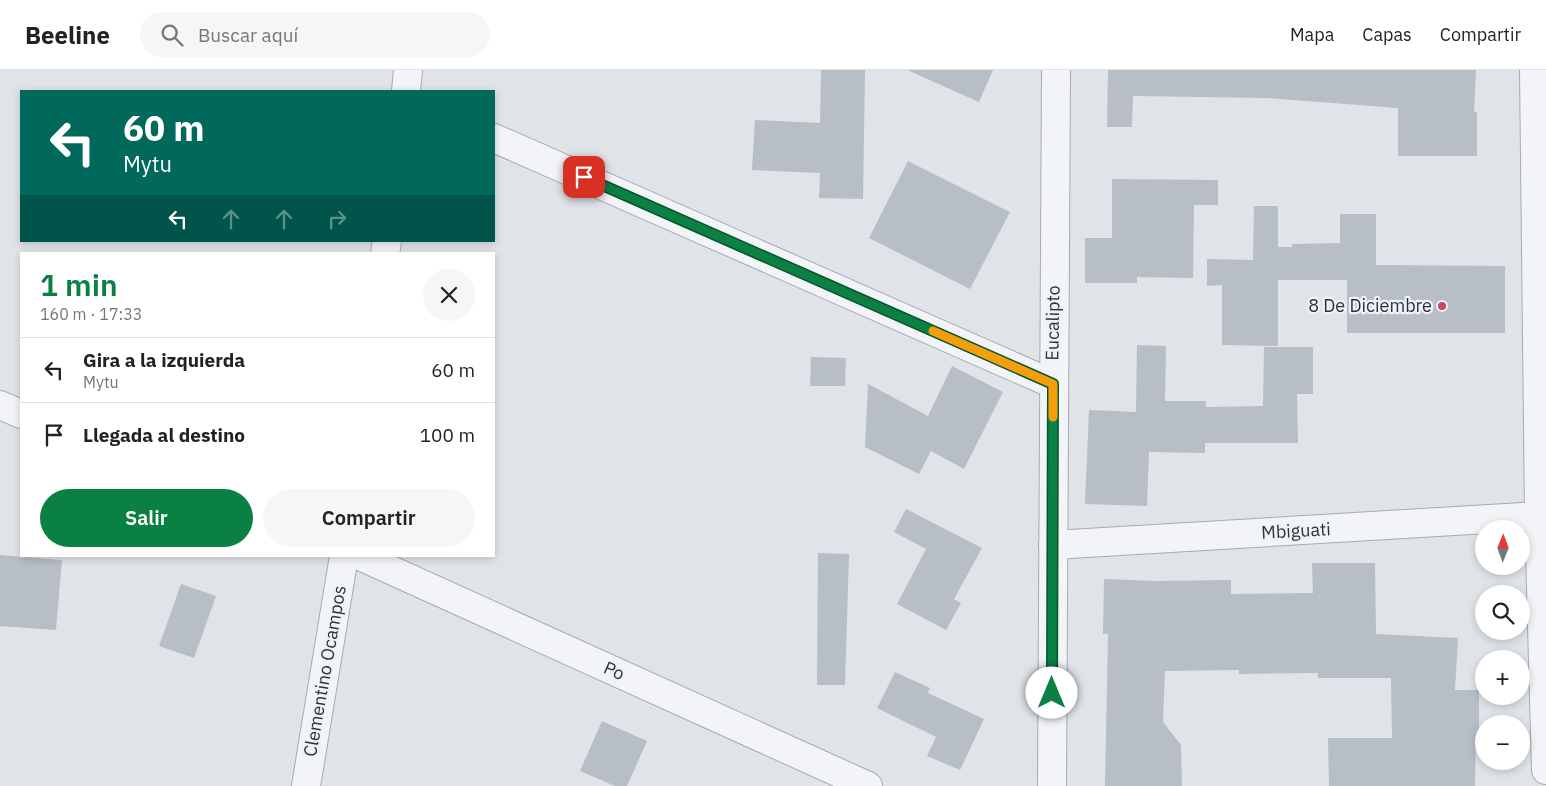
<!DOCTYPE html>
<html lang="es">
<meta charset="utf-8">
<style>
:root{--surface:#fff;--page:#f6f6f6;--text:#222;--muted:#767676;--line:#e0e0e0;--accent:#0b8043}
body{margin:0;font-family:"IBM Plex Sans",sans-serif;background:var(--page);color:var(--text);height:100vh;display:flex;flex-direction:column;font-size:19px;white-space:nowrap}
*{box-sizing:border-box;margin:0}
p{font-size:16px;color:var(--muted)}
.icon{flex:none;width:28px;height:28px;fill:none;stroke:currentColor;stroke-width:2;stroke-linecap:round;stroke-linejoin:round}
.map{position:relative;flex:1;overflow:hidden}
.side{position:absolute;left:20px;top:182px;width:475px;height:305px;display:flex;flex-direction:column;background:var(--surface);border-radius:0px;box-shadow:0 2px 8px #0003}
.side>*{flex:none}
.top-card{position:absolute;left:20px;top:20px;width:475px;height:152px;border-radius:0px;box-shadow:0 2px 8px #0003;background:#00695c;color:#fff;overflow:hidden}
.needle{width:32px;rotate:1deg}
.fabs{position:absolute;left:1475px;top:450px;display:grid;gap:10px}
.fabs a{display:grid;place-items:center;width:55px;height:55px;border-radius:50%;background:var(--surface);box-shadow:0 2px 8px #0003;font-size:25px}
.pin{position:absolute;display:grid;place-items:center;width:42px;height:42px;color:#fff;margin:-21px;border-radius:10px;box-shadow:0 2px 8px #0006}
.me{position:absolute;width:55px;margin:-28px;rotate:0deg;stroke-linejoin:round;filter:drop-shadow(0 0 4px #0008)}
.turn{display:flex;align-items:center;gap:18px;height:105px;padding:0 20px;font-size:22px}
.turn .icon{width:65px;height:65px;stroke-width:2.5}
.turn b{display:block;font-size:35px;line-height:42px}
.lanes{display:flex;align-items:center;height:48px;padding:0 20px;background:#0003;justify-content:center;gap:25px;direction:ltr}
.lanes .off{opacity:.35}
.round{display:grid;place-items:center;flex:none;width:52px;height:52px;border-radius:26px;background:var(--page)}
.headline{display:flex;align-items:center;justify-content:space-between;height:85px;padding:0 20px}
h1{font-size:30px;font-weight:600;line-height:38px;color:var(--accent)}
.button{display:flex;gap:10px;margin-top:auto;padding:10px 20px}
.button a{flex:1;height:58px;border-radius:30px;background:var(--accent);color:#fff;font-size:20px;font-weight:600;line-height:58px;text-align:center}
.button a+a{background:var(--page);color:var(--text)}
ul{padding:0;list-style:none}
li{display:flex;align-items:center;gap:15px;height:65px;padding:0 20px;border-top:1px solid var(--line)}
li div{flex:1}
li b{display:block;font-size:19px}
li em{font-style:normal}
header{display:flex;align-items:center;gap:30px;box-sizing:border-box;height:70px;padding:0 25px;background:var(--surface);border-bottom:1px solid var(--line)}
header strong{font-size:24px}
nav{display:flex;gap:28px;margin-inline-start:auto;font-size:18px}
.search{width:350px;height:45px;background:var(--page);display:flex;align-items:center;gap:12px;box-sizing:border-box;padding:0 18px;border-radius:28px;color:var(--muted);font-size:19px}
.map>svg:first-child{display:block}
.building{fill:#b7bec6}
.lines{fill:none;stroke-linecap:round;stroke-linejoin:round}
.minor-casing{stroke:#a5abb3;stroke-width:30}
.minor{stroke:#f2f4f7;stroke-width:28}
.route-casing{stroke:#07532c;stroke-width:12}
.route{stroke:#0b8043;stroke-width:9}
.slow{stroke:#f59e0b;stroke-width:9}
.poi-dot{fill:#ce4467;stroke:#eff3f6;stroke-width:2}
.labels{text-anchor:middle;stroke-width:4.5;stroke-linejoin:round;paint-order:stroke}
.poi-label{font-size:18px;fill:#283340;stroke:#eff3f6;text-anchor:end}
.street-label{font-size:18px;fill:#283340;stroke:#eff3f6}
</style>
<header>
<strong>Beeline</strong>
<div class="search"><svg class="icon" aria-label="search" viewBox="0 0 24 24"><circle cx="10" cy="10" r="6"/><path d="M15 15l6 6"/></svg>Buscar aquí</div>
<nav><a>Mapa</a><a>Capas</a><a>Compartir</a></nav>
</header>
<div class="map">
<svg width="1546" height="716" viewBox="0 0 1546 716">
<rect width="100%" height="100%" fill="#e0e4e9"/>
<!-- building -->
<g class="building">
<path d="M 821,0 L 865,0 L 863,129 L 819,128 L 820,103 L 752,100 L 755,50 L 820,53 Z"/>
<path d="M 907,0 L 993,0 L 979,32 Z"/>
<path d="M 1108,0 L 1476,0 L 1474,42 L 1477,42 L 1477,86 L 1398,86 L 1398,38 L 1267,28 L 1133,26 L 1132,57 L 1107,57 Z"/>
<path d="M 908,91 L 1010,142 L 970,219 L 869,168 Z"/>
<path d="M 1112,109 L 1218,110 L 1218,135 L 1194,135 L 1193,208 L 1137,207 L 1137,213 L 1085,213 L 1085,168 L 1112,168 Z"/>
<path d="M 1254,136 L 1278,136 L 1278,177 L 1292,177 L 1292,174 L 1340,173 L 1340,144 L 1376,144 L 1376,195 L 1505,196 L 1505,263 L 1347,263 L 1347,210 L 1278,210 L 1278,276 L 1222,275 L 1222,215 L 1207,216 L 1207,189 L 1253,190 Z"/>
<path d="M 1137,275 L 1166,276 L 1165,331 L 1206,331 L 1206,337 L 1263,336 L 1264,277 L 1313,277 L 1313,324 L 1297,324 L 1298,373 L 1205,373 L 1205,383 L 1149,382 L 1147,436 L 1085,434 L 1089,340 L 1136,342 Z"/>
<path d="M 811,287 L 846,288 L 845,316 L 810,316 Z"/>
<path d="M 952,296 L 1003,322 L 964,399 L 931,381 L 919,404 L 865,377 L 868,314 L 928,346 Z"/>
<path d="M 906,439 L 982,478 L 954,529 L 961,533 L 946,560 L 897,534 L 926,479 L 894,462 Z"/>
<path d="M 818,483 L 849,484 L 845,615 L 817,615 Z"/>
<path d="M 0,485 L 62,490 L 56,560 L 0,556 Z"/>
<path d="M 1312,493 L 1375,493 L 1376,564 L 1458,568 L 1455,620 L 1479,620 L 1479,661 L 1476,662 L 1475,716 L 1329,716 L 1328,668 L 1392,668 L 1391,608 L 1318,608 L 1318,603 L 1239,604 L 1239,600 L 1165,601 L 1163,652 L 1181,675 L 1182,716 L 1105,716 L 1108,564 L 1103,564 L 1104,509 L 1154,511 L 1231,510 L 1231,524 L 1313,523 Z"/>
<path d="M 181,514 L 216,526 L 194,588 L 159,576 Z"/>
<path d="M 895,602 L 930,618 L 928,623 L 984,649 L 960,700 L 927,686 L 936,667 L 877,638 Z"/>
<path d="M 602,651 L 647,671 L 627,716 L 615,716 L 580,701 Z"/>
</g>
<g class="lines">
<defs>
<g id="minor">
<path d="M 1534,0 L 1539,446 L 1546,700"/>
<path d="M 406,21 L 408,0"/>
<path d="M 494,68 L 1053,314"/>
<path d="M 385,184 L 387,171"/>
<path d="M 0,335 L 21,344"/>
<path d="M 1053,475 L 1539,446"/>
<path d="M 360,486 L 868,716"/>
<path d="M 306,716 L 344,486"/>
<path d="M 1052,716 L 1056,0"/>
</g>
</defs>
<!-- minor casing -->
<use href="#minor" class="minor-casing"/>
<!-- minor -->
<use href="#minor" class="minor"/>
</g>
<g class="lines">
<defs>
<path id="route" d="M 584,107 L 1053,314 L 1052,623"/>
</defs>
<!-- route casing -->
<use href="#route" class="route-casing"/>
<!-- route -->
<use href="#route" class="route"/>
<!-- slow -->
<path class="slow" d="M 933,261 L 1053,314 L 1053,347"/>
</g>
<!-- markers -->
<circle class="poi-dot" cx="1442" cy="236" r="5"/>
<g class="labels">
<!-- poi labels -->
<g class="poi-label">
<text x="1432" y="242">8 De Diciembre</text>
</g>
<!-- street labels -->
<g class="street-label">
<text transform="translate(1053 253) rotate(-89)" y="6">Eucalipto</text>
<text transform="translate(1296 461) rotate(-3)" y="6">Mbiguati</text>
<text transform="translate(325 601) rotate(-80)" y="6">Clementino Ocampos</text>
<text transform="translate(614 601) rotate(24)" y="6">Po</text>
</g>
</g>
</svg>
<div class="fabs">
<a><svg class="needle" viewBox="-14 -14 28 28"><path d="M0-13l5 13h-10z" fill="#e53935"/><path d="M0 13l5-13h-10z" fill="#767676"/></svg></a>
<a><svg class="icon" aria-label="search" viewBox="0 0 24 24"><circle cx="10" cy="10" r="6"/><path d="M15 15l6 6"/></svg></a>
<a>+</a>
<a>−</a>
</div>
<div class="pin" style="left:584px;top:107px;background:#d93025"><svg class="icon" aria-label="arrive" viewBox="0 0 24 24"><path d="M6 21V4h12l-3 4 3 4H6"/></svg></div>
<svg class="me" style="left:1052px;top:623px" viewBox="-20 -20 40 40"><circle r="19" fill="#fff"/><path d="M0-13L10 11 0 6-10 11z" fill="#0b8043"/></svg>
<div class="top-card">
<div class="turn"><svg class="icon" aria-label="left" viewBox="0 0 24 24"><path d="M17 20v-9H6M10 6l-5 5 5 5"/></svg><div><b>60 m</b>Mytu</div></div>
<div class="lanes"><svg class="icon" aria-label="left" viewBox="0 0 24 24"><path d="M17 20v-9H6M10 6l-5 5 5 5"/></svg><svg class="icon off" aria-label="ahead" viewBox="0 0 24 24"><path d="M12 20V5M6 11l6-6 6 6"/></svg><svg class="icon off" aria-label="ahead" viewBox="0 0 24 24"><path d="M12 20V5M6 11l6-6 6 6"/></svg><svg class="icon off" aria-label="right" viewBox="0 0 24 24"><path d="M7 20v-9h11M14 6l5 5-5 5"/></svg></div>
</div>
<section class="side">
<div class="headline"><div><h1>1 min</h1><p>160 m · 17:33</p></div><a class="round"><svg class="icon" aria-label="close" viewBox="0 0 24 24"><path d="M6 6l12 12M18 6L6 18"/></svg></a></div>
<ul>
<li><svg class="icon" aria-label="left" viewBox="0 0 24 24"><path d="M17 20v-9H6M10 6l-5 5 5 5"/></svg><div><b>Gira a la izquierda</b><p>Mytu</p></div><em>60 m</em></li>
<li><svg class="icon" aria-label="arrive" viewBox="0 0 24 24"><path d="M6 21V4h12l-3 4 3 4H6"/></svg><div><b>Llegada al destino</b></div><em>100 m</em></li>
</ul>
<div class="button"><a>Salir</a><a>Compartir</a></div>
</section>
</div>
